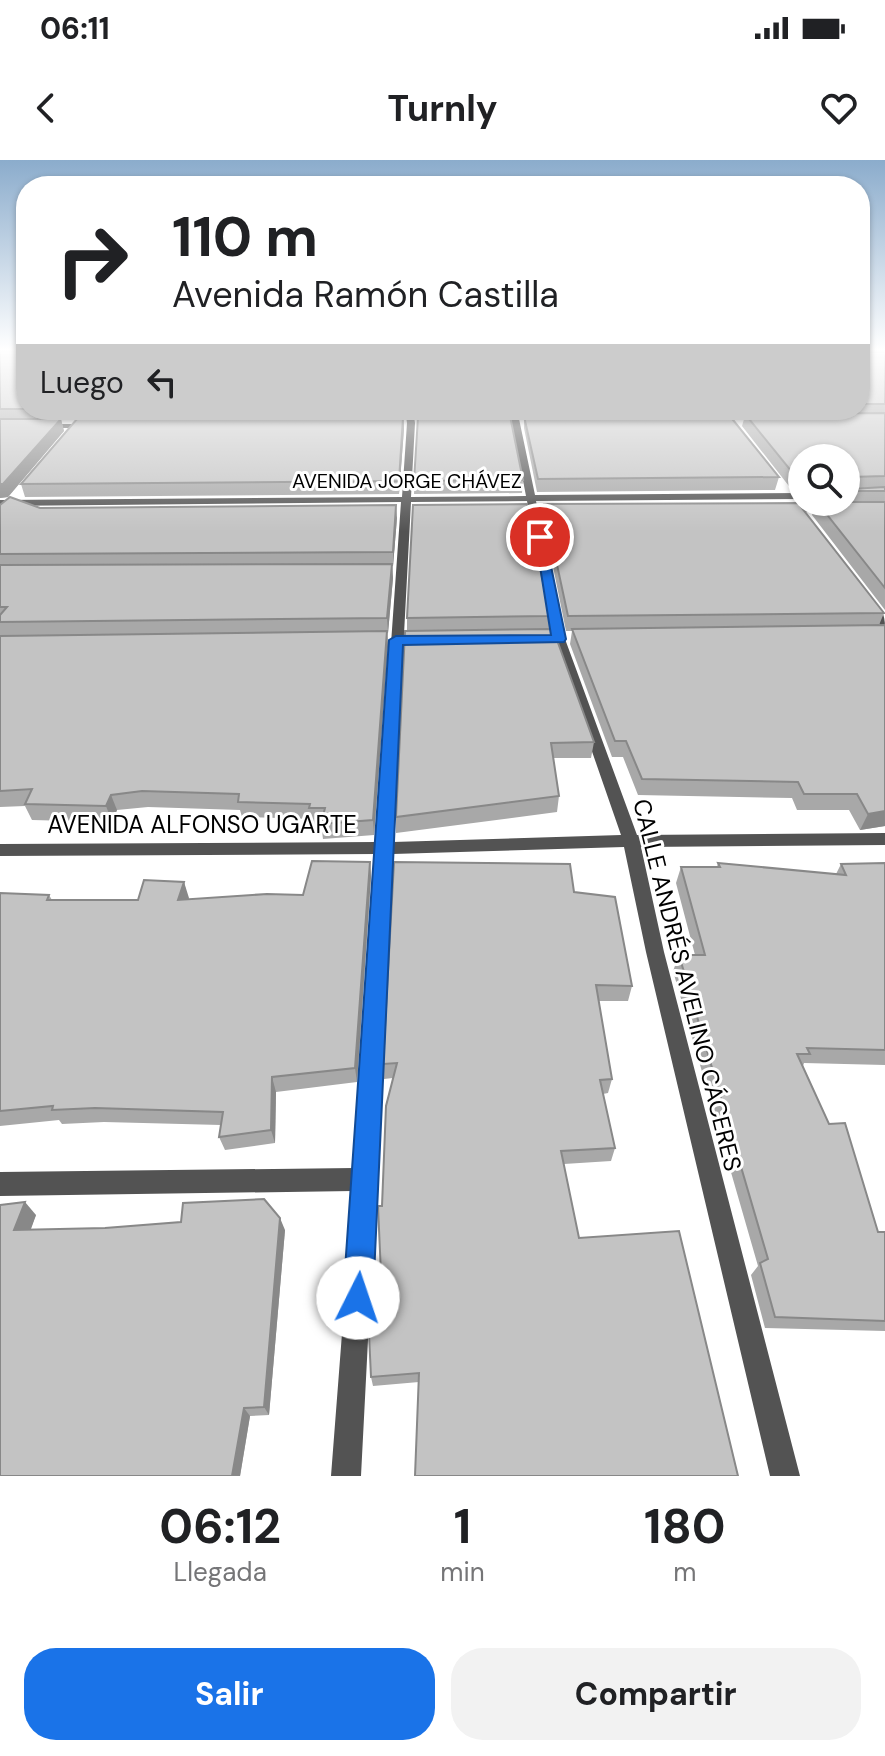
<!DOCTYPE html>
<html lang="es">
<meta charset="utf-8">
<style>
:root{--surface:#fff;--page:#f2f2f2;--text:#202124;--muted:#757577;--accent:#1a73e8}
body{margin:0;font-family:"DM Sans",sans-serif;background:var(--page);color:var(--text);height:100vh;display:flex;flex-direction:column;font-size:30px;white-space:nowrap}
*{box-sizing:border-box;margin:0}
p{font-size:26px;color:var(--muted)}
.icon{flex:none;width:44px;height:44px;fill:none;stroke:currentColor;stroke-width:2;stroke-linecap:round;stroke-linejoin:round}
.map{position:relative;height:1316px;overflow:hidden}
.sheet{display:flex;flex-direction:column;background:var(--surface);flex:1}
.sheet>*{flex:none}
.guide{position:absolute;left:16px;top:16px;width:854px;height:244px;border-radius:32px;box-shadow:0 2px 6px #0004;background:#fff;color:var(--text);overflow:hidden}
.buttons{position:absolute;left:788px;top:284px;display:grid;gap:16px}
.buttons a{display:grid;place-items:center;width:72px;height:72px;border-radius:50%;background:var(--surface);box-shadow:0 2px 6px #0004;font-size:40px}
.pin{position:absolute;display:grid;place-items:center;width:68px;height:68px;color:#fff;margin:-34px;border:4px solid #fff;border-radius:50%;box-shadow:0 2px 8px #0007}
.me{position:absolute;width:88px;margin:-44px;rotate:4deg;stroke-linejoin:round;filter:drop-shadow(0 0 6px #0008)}
.turn{display:flex;align-items:center;gap:28px;height:168px;padding:0 24px;font-size:36px}
.turn .icon{width:104px;height:104px;stroke-width:2.5}
.turn b{display:block;font-size:56px;line-height:68px}
.then{display:flex;align-items:center;height:76px;padding:0 24px;background:#0003;gap:16px;font-size:30px}
.eta{display:flex;justify-content:space-evenly;align-items:center;height:136px;text-align:center}
.eta b{font-size:48px;font-weight:700;line-height:56px}
.cta{display:flex;gap:16px;margin-top:auto;padding:16px 24px}
.cta a{flex:1;height:92px;border-radius:32px;background:var(--accent);color:#fff;font-size:32px;font-weight:700;line-height:92px;text-align:center}
.cta a+a{background:var(--page);color:var(--text)}
.status{display:flex;justify-content:space-between;align-items:center;height:56px;padding:0 40px;background:var(--surface);direction:ltr}
.status svg{height:22px;fill:currentColor}
header{display:flex;justify-content:space-between;align-items:center;height:104px;padding:0 24px;background:var(--surface);font-size:36px;font-weight:700}
.map>svg:first-child{display:block}
.lines{fill:none;stroke-linecap:round;stroke-linejoin:round}
.minor{fill:#535353;fill-rule:evenodd}
.wall{fill:#a8a8a8}
.shaded-wall{fill:#888}
.building{fill:#c3c3c3;stroke:#888;stroke-width:2}
.route{fill:#1a73e8;stroke:#114b97;stroke-width:2}
.labels{text-anchor:middle;stroke-width:6;stroke-linejoin:round;paint-order:stroke}
.far-street-label{font-size:20px;fill:#000;stroke:#fff}
.street-label{font-size:24px;fill:#000;stroke:#fff}
</style>
<div class="status"><b>06:11</b><svg viewBox="0 0 49 12"><path d="M0 12V9h3v3zM5 12V6h3v6zM10 12V3h3v9zM15 12V0h3v12zM26 1h20v11H26zM47 4h2v5h-2z"/></svg></div>
<header><svg class="icon" aria-label="back" viewBox="0 0 24 24"><path d="M15 5l-7 7 7 7"/></svg>Turnly<svg class="icon" aria-label="heart" viewBox="0 0 24 24"><path d="M12 20l-8-8c-3-5 5-10 8-4 3-6 11-1 8 4z"/></svg></header>
<div class="map">
<svg width="885" height="1316" viewBox="0 0 885 1316">
<rect width="100%" height="100%" fill="#fff"/>
<g class="lines">
<!-- minor -->
<g class="minor">
<path d="M 405,250 L 413,250 L 415,263 L 411,337 L 526,336 L 510,254 L 514,252 L 518,254 L 535,335 L 802,333 L 802,339 L 536,341 L 565,479 L 637,675 L 885,673 L 885,685 L 641,687 L 664,792 L 800,1316 L 770,1316 L 646,792 L 624,687 L 393,694 L 361,1316 L 331,1316 L 353,1031 L 0,1036 L 0,1012 L 354,1008 L 376,694 L 0,696 L 0,684 L 377,682 L 401,342 L 0,346 L 0,340 L 402,337 L 407,263 ZM 527,341 L 553,479 L 621,675 L 393,682 L 411,342 Z"/>
<path d="M 696,251 L 751,251 L 755,253 L 751,255 L 699,255 Z"/>
<path d="M 0,264 L 90,264 L 94,266 L 90,268 L 0,268 Z"/>
<path d="M 836,346 L 839,347 L 839,351 L 784,352 L 779,349 L 784,346 Z"/>
<path d="M 869,439 C 881,443 885,455 885,467 L 881,466 L 863,442 Z"/>
</g>
</g>
<!-- wall -->
<g class="wall">
<path d="M 0,188 L 26,188 L 26,250 L 83,250 L 74,260 L 61,260 L 64,271 L 8,337 L 0,338 Z"/>
<path d="M 860,188 L 885,188 L 885,450 L 812,355 L 816,344 L 802,344 L 803,342 L 846,342 L 846,298 L 802,298 L 802,331 L 792,330 L 742,266 L 745,256 L 734,256 L 730,250 L 860,250 Z"/>
<path d="M 87,250 L 403,250 L 404,269 L 399,334 L 25,337 L 21,324 L 89,259 Z"/>
<path d="M 416,250 L 512,250 L 508,252 L 507,256 L 523,320 L 522,333 L 414,334 L 418,258 Z"/>
<path d="M 515,250 L 720,250 L 719,255 L 779,317 L 775,330 L 537,332 L 524,268 L 524,257 L 522,257 L 519,251 Z"/>
<path d="M 544,344 L 884,453 L 879,465 L 885,666 L 860,670 L 849,650 L 797,650 L 792,638 L 638,635 L 623,597 L 612,597 L 570,484 L 572,471 L 566,471 L 543,357 Z"/>
<path d="M 0,345 L 40,348 L 397,358 L 393,406 L 392,406 L 393,418 L 388,473 L 387,473 L 388,486 L 374,675 L 323,679 L 321,664 L 312,664 L 311,659 L 242,657 L 240,650 L 148,647 L 117,650 L 112,662 L 32,660 L 25,646 L 0,647 Z"/>
<path d="M 550,456 L 549,469 L 594,582 L 591,598 L 553,598 L 559,636 L 557,652 L 396,673 L 396,657 L 407,471 L 407,458 Z"/>
<path d="M 370,702 L 371,717 L 357,922 L 276,932 L 275,983 L 225,990 L 219,977 L 221,965 L 104,962 L 62,964 L 59,960 L 0,966 L 0,733 L 49,735 L 52,740 L 138,740 L 184,722 L 188,739 L 303,735 Z"/>
<path d="M 718,703 L 836,714 L 841,704 L 885,703 L 885,905 L 804,903 L 803,906 L 878,1072 L 885,1072 L 885,1171 L 765,1168 L 751,1115 L 758,1106 L 673,811 L 679,795 L 695,795 L 676,723 L 681,707 L 717,707 Z"/>
<path d="M 574,732 L 632,826 L 628,841 L 599,841 L 612,919 L 608,933 L 603,934 L 615,988 L 611,1001 L 564,1004 L 419,1222 L 373,1226 L 371,1217 L 383,1160 L 382,1046 L 393,918 L 384,919 L 383,904 Z"/>
<path d="M 0,1045 L 36,1055 L 30,1070 L 285,1070 L 269,1255 L 250,1256 L 240,1316 L 0,1316 Z"/>
</g>
<!-- shaded-wall -->
<g class="shaded-wall">
<path d="M 71,250 L 83,250 L 74,260 Z"/>
<path d="M 403,257 L 404,269 L 399,334 L 399,321 Z"/>
<path d="M 61,259 L 64,271 L 8,337 L 0,338 L 0,324 Z"/>
<path d="M 396,345 L 397,358 L 393,406 L 393,392 Z"/>
<path d="M 392,404 L 393,418 L 388,473 L 387,458 Z"/>
<path d="M 387,471 L 388,486 L 374,675 L 373,660 Z"/>
<path d="M 111,635 L 117,650 L 112,662 L 106,646 Z"/>
<path d="M 885,651 L 885,666 L 860,670 L 868,654 Z"/>
<path d="M 370,702 L 371,717 L 357,922 L 355,908 Z"/>
<path d="M 184,722 L 189,738 L 183,756 L 178,740 Z"/>
<path d="M 272,917 L 276,932 L 275,983 L 271,970 Z"/>
<path d="M 25,1042 L 36,1055 L 26,1083 L 14,1070 Z"/>
<path d="M 280,1058 L 285,1070 L 269,1255 L 264,1247 Z"/>
<path d="M 244,1248 L 250,1256 L 240,1316 L 232,1316 Z"/>
</g>
<!-- building -->
<g class="building">
<rect x="0" y="188" width="26" height="61"/>
<path d="M 860,188 L 863,192 L 885,192 L 885,244 L 860,244 Z"/>
<path d="M 885,253 L 885,316 L 850,317 L 847,320 L 851,329 L 885,327 L 885,331 L 846,331 L 846,298 L 802,298 L 802,317 L 796,317 L 745,254 Z"/>
<path d="M 729,255 L 779,317 L 538,319 L 524,256 Z"/>
<path d="M 510,256 L 523,320 L 414,321 L 418,257 Z"/>
<path d="M 403,257 L 399,321 L 21,324 L 77,259 Z"/>
<path d="M 0,259 L 61,259 L 3,324 L 0,324 Z"/>
<path d="M 10,337 L 40,348 L 396,345 L 393,392 L 0,394 L 0,345 Z"/>
<path d="M 817,342 L 885,342 L 885,428 Z"/>
<path d="M 798,343 L 884,453 L 568,456 L 544,344 Z"/>
<path d="M 527,344 L 550,456 L 407,458 L 413,345 Z"/>
<path d="M 392,404 L 387,458 L 0,462 L 0,455 L 7,447 L 0,447 L 0,405 Z"/>
<path d="M 885,465 L 885,651 L 868,654 L 857,634 L 804,634 L 798,622 L 642,619 L 626,581 L 615,581 L 572,469 Z"/>
<path d="M 553,469 L 594,582 L 551,583 L 559,636 L 396,657 L 405,471 Z"/>
<path d="M 387,471 L 373,660 L 321,664 L 325,648 L 309,648 L 310,644 L 238,642 L 239,634 L 142,631 L 111,635 L 106,646 L 25,644 L 32,629 L 0,631 L 0,476 Z"/>
<path d="M 312,701 L 370,702 L 355,908 L 272,917 L 271,970 L 219,977 L 223,952 L 95,948 L 52,950 L 53,946 L 0,951 L 0,733 L 49,735 L 47,740 L 138,740 L 144,720 L 184,722 L 178,740 L 267,734 L 303,735 Z"/>
<path d="M 394,702 L 570,704 L 574,732 L 615,737 L 632,826 L 596,825 L 612,919 L 600,920 L 615,988 L 561,991 L 579,1078 L 679,1071 L 738,1316 L 415,1316 L 419,1213 L 371,1217 L 369,1174 L 369,1161 L 383,1160 L 378,1046 L 382,1046 L 386,946 L 397,903 L 383,904 Z"/>
<path d="M 718,703 L 846,715 L 841,704 L 885,703 L 885,890 L 807,888 L 810,894 L 797,894 L 829,964 L 845,963 L 878,1072 L 885,1072 L 885,1161 L 775,1157 L 760,1103 L 768,1099 L 679,795 L 705,795 L 681,707 L 720,707 Z"/>
<path d="M 264,1039 L 280,1058 L 264,1247 L 244,1248 L 232,1316 L 0,1316 L 0,1045 L 25,1042 L 14,1070 L 105,1068 L 181,1062 L 183,1043 Z"/>
</g>
<!-- sky -->
<linearGradient id="sky" x2="0" y2="1"><stop stop-color="#8baccc"/><stop offset="0.51" stop-color="#fff"/><stop offset="1" stop-color="#fff" stop-opacity="0"/></linearGradient>
<rect width="885" height="372" fill="url(#sky)"/>
<!-- route -->
<path class="route" d="M 535,375 L 545,377 L 566,479 L 564,482 L 403,485 L 373,1138 L 368,1148 L 358,1152 L 348,1148 L 343,1138 L 389,480 L 396,476 L 551,475 Z"/>
<g class="labels">
<!-- far-street labels -->
<g class="far-street-label">
<text x="407" y="328">AVENIDA JORGE CHÁVEZ</text>
</g>
<!-- street labels -->
<g class="street-label">
<text x="202" y="673">AVENIDA ALFONSO UGARTE</text>
<text transform="translate(687 825) rotate(76)" y="8">CALLE ANDRÉS AVELINO CÁCERES</text>
</g>
</g>
</svg>
<div class="buttons">
<a><svg class="icon" aria-label="search" viewBox="0 0 24 24"><circle cx="10" cy="10" r="6"/><path d="M15 15l6 6"/></svg></a>
</div>
<div class="pin" style="left:540px;top:377px;background:#d93025"><svg class="icon" aria-label="arrive" viewBox="0 0 24 24"><path d="M6 21V4h12l-3 4 3 4H6"/></svg></div>
<svg class="me" style="left:358px;top:1138px" viewBox="-20 -20 40 40"><circle r="19" fill="#fff"/><path d="M0-13L10 11 0 6-10 11z" fill="#1a73e8"/></svg>
<div class="guide">
<div class="turn"><svg class="icon" aria-label="right" viewBox="0 0 24 24"><path d="M7 20v-9h11M14 6l5 5-5 5"/></svg><div><b>110 m</b>Avenida Ramón Castilla</div></div>
<div class="then">Luego<svg class="icon" aria-label="left" viewBox="0 0 24 24"><path d="M17 20v-9H6M10 6l-5 5 5 5"/></svg></div>
</div>
</div>
<section class="sheet">
<div class="eta">
<div><b>06:12</b><p>Llegada</p></div>
<div><b>1</b><p>min</p></div>
<div><b>180</b><p>m</p></div>
</div>
<div class="cta"><a>Salir</a><a>Compartir</a></div>
</section>
